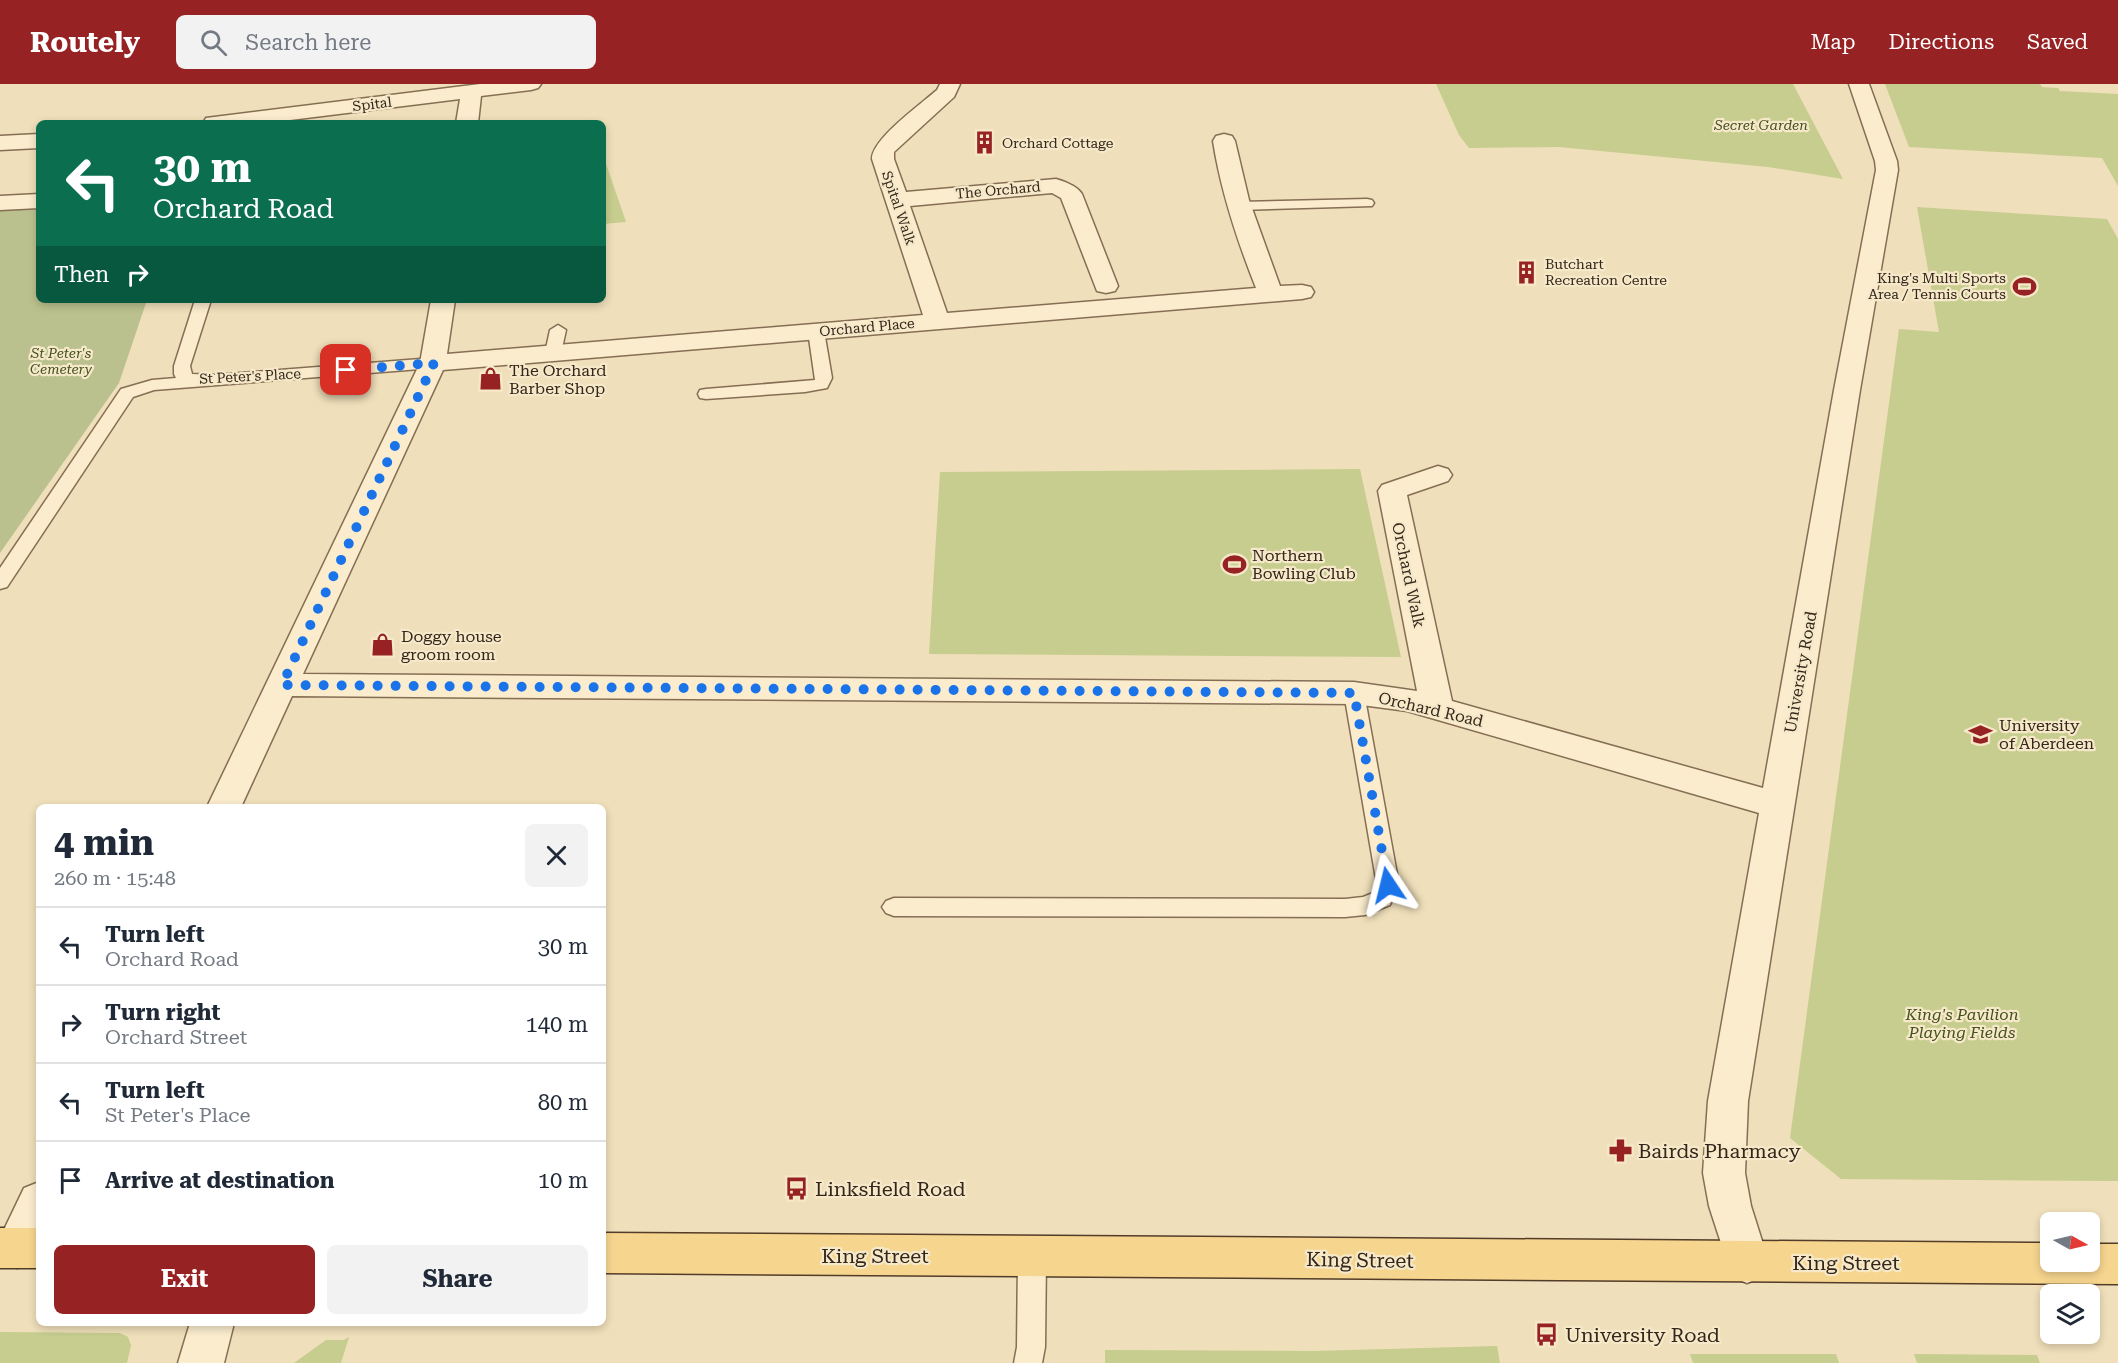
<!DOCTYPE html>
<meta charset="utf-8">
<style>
:root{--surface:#fff;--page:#f2f2f3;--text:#1f2937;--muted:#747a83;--line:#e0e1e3;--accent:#972223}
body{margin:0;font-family:"Roboto Serif",serif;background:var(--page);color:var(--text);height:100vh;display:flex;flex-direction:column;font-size:22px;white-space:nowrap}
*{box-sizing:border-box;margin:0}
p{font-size:20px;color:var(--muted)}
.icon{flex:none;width:33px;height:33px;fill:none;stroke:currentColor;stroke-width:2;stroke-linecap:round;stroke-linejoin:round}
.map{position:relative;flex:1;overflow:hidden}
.sheet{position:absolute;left:36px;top:720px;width:570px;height:522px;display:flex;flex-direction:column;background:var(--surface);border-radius:9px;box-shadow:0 3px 9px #0003}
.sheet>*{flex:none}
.guide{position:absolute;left:36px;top:36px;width:570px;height:183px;border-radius:9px;box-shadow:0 3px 9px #0003;background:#0b6e4f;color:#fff;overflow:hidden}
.needle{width:39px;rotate:98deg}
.tools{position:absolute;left:2040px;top:1128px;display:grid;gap:12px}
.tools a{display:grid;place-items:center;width:60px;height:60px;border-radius:9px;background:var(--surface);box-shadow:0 3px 9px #0003;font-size:30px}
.pin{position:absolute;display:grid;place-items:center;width:51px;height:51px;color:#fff;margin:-26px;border-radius:12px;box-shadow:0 3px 9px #0006}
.me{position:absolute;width:66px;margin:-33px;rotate:350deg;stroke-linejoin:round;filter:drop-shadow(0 0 4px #0008)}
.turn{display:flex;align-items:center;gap:21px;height:126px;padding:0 18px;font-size:27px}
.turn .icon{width:78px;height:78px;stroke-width:2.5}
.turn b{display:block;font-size:42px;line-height:51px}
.then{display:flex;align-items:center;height:57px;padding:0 18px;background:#0003;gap:12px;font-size:22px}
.round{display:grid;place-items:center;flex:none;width:63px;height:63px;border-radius:9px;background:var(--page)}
.summary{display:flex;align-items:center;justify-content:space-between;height:102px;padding:0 18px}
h1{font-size:36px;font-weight:700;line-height:45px}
.action{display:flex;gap:12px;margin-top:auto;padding:12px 18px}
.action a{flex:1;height:69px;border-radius:9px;background:var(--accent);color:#fff;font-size:24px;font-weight:700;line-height:69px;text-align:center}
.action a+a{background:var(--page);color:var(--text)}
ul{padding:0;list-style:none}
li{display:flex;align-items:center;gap:18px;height:78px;padding:0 18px;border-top:2px solid var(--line)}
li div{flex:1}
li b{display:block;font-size:22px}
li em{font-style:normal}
header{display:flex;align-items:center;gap:36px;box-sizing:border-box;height:84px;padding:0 30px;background:var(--accent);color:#fff}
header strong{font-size:28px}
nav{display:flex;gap:33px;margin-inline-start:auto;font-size:21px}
.search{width:420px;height:54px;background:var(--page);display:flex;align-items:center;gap:15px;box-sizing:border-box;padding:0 21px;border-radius:9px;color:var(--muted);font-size:22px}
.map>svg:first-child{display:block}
.green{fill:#c6cd8e}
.cemetery{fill:#bbc18e}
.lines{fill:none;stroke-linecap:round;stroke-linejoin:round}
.service-casing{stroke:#866e54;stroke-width:3}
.minor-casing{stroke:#866e54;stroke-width:3}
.primary-casing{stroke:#533c29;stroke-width:3}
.service{fill:#faeccd;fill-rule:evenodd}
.minor{fill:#faeccd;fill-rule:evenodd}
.primary{fill:#f6d58e;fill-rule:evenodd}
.route{stroke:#1a73e8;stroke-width:10;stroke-dasharray:0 18}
.labels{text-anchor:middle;stroke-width:4.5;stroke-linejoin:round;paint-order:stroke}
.far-street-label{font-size:14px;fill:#34261a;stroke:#f6e9c9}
.far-park-label{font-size:14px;font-style:italic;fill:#45511f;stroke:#f6e9c9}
.far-poi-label{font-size:14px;fill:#34261a;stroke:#f6e9c9;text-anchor:start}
.poi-label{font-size:16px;fill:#34261a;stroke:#f6e9c9;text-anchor:start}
.street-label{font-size:16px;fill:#34261a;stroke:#f6e9c9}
.park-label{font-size:16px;font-style:italic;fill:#45511f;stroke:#f6e9c9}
.near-poi-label{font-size:20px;fill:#34261a;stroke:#f6e9c9;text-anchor:start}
.near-street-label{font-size:20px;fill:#34261a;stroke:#f6e9c9}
</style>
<header>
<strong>Routely</strong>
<div class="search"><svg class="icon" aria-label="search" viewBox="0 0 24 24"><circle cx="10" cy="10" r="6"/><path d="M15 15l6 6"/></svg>Search here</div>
<nav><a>Map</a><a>Directions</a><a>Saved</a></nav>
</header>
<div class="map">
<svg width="2118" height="1279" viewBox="0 0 2118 1279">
<rect width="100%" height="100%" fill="#efdfba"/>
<!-- green -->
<g class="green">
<path d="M 1436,0 L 1793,0 L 1843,95 L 1768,83 L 1559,63 L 1469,64 L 1459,51 Z"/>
<path d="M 1885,0 L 2040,0 L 2042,3 L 2058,4 L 2060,7 L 2118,10 L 2118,102 L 2102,74 L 1909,63 Z"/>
<path d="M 603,71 L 626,138 L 603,140 Z"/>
<path d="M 1917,123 L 2107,135 L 2118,155 L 2118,1097 L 1841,1095 L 1790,1054 L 1899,245 L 1939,248 Z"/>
<path d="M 1360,385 L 1401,573 L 929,570 L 940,388 Z"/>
<path d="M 0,1248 L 120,1249 L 128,1253 L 131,1261 L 127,1279 L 0,1279 Z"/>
<path d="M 349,1253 L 341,1279 L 294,1279 L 326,1256 L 344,1256 Z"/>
<path d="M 1497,1262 L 1500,1279 L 1105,1279 L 1105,1266 L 1314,1267 Z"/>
<path d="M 1836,1270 L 1839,1279 L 1693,1279 L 1690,1270 Z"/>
<path d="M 1914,1270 L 2037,1271 L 2040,1279 L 1917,1279 Z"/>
</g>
<!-- cemetery -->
<path class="cemetery" d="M 39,124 L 39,216 L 147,216 L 119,299 L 0,469 L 0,126 Z"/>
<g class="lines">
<defs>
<g id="service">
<path d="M 1367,115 L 1372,116 L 1374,119 L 1372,122 L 1239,126 L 1232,122 L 1239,118 Z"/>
<path d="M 195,216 L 211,216 L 190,282 L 192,290 L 215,291 L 433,274 L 441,279 L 433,284 L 154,306 L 133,313 L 7,503 L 0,505 L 0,484 L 121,305 L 152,296 L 176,294 L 174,290 L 174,282 Z"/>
<path d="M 558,241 L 566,246 L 561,269 L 553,274 L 545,269 L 550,246 Z"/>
<path d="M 816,242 L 824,247 L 832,294 L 827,304 L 805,308 L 706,315 L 700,314 L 698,310 L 700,306 L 706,305 L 815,296 L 808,247 Z"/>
<path d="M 1354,602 L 1361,604 L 1364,609 L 1399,801 L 1390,821 L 1365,831 L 1345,833 L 894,832 L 886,829 L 882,823 L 886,817 L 894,814 L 1345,815 L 1363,813 L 1373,809 L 1377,801 L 1344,609 L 1347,604 Z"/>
<path d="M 1032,1160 L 1042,1164 L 1046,1173 L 1045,1263 L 1042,1279 L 1014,1279 L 1017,1263 L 1018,1173 L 1022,1164 Z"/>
</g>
<g id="minor">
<path d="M 480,0 L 541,0 L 538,4 L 531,6 L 481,12 L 478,39 L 456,39 L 460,15 L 266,39 L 203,39 L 206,34 L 214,33 Z"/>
<path d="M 940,0 L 960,0 L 954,13 L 894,68 L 894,75 L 906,108 L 1056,95 C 1066,98 1077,102 1082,110 L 1118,202 L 1115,207 L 1106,209 L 1097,207 L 1061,114 L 1052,109 L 910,122 L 947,229 L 1256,204 C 1237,156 1221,108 1213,57 L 1216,52 L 1224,50 L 1232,52 L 1235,57 L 1249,116 L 1280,202 L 1302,201 L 1311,203 L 1314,208 L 1311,213 L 1302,215 L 443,286 L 303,590 L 1354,598 L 1417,607 L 1378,407 L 1382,401 L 1438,382 L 1448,385 L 1452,391 L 1448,397 L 1407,411 L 1452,617 L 1763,704 L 1834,306 L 1876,86 L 1875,77 L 1849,0 L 1869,0 L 1897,77 L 1898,86 L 1860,306 L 1748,1017 L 1745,1089 L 1751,1122 L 1769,1179 L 1762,1193 L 1747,1199 L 1732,1193 L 1709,1122 L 1703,1089 L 1708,1017 L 1759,729 L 1407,627 L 1354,620 L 292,612 L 241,723 L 207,723 L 420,279 L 431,216 L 455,216 L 447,270 L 923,231 L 872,75 C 872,55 921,20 937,6 Z"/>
<path d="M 39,50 L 39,64 L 0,66 L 0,52 Z"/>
<path d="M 39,110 L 39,124 L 0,126 L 0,112 Z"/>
<path d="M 39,1098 L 39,1163 L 32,1178 L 17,1184 L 2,1178 L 0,1154 L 24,1104 Z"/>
<path d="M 190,1239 L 234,1239 L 224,1279 L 178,1279 Z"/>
</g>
<g id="primary">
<rect x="0" y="1144" width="39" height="40"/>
<path d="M 603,1149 L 2050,1159 L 2050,1178 L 2090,1178 L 2090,1160 L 2118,1160 L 2118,1200 L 603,1189 Z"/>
</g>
</defs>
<!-- service casing -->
<use href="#service" class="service-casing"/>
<!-- minor casing -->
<use href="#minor" class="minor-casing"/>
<!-- primary casing -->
<use href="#primary" class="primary-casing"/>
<!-- service -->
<use href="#service" class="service"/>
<!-- minor -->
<use href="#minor" class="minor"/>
<!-- primary -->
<use href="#primary" class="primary"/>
</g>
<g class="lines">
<!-- route -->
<path class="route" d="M 346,286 L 434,279 L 282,601 L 1354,609 L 1388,801"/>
</g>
<!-- icons -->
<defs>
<symbol id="building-bare" viewBox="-9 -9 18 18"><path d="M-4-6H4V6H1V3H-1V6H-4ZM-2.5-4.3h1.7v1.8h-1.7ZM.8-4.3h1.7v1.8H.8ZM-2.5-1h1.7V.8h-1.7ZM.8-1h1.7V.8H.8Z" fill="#972223" stroke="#f6e9c9" stroke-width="2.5" paint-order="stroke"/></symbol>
<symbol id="stadium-bare" viewBox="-9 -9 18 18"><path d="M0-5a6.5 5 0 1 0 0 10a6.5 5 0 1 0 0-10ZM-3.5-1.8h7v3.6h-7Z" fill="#972223" stroke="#f6e9c9" stroke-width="2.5" paint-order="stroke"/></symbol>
<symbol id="shop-bare" viewBox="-9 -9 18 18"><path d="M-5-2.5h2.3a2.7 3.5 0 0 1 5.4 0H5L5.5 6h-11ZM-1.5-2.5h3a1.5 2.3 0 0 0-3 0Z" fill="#972223" stroke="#f6e9c9" stroke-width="2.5" paint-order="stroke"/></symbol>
<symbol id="university-bare" viewBox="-9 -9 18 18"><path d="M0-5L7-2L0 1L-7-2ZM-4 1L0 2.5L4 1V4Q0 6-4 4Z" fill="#972223" stroke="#f6e9c9" stroke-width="2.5" paint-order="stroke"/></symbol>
<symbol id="pharmacy-bare" viewBox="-9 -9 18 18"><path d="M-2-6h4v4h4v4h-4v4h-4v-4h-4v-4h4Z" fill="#972223" stroke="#f6e9c9" stroke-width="2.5" paint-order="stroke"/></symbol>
<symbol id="bus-bare" viewBox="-9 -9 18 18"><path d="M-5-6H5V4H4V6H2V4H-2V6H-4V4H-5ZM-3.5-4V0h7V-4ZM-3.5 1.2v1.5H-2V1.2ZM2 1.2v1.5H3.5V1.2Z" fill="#972223" stroke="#f6e9c9" stroke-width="2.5" paint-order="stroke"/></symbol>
</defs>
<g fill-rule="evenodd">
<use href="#building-bare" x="968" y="42" width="33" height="33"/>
<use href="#building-bare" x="1510" y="172" width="33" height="33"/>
<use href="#stadium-bare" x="2008" y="186" width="33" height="33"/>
<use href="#shop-bare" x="474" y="278" width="33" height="33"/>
<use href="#stadium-bare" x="1218" y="464" width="33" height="33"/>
<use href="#shop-bare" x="366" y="544" width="33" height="33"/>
<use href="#university-bare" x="1964" y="634" width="33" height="33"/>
<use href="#pharmacy-bare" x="1604" y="1050" width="33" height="33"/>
<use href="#bus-bare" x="780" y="1088" width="33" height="33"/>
<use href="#bus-bare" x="1530" y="1234" width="33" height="33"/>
</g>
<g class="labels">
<!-- far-street labels -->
<g class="far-street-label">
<text transform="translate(372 20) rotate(-7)" y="5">Spital</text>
<text transform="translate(998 106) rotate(-5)" y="5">The Orchard</text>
<text transform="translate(899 124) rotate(71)" y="5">Spital Walk</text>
<text transform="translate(867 243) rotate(-5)" y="5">Orchard Place</text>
<text transform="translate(250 292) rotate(-3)" y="5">St Peter's Place</text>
</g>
<!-- far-park labels -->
<g class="far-park-label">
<text x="1761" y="46">Secret Garden</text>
<text x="61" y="274">St Peter's<tspan x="61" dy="16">Cemetery</tspan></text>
</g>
<!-- far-poi labels -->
<g class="far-poi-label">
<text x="1002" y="64">Orchard Cottage</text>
<text x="1545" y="185">Butchart<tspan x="1545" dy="16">Recreation Centre</tspan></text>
<text x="2006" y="199" text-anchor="end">King's Multi Sports<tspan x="2006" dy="16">Area / Tennis Courts</tspan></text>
</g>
<!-- poi labels -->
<g class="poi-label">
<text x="509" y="292">The Orchard<tspan x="509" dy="18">Barber Shop</tspan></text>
<text x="1252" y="477">Northern<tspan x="1252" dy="18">Bowling Club</tspan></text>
<text x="401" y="558">Doggy house<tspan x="401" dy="18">groom room</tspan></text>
<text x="1999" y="647">University<tspan x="1999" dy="18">of Aberdeen</tspan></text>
</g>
<!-- street labels -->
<g class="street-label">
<text transform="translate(1409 491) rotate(78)" y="6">Orchard Walk</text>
<text transform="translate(1800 588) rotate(-80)" y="6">University Road</text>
<text transform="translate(1431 625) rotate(13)" y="6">Orchard Road</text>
</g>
<!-- park labels -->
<g class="park-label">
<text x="1962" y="936">King's Pavilion<tspan x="1962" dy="18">Playing Fields</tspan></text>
</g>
<!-- near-poi labels -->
<g class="near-poi-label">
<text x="1638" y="1074">Bairds Pharmacy</text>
<text x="815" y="1112">Linksfield Road</text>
<text x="1565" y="1258">University Road</text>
</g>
<!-- near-street labels -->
<g class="near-street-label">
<text x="875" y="1179">King Street</text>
<text transform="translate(1360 1176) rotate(1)" y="7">King Street</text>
<text x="1846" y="1186">King Street</text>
</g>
</g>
</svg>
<div class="tools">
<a><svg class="needle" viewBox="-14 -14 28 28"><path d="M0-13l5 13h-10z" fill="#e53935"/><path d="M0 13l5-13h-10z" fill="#747a83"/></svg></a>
<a><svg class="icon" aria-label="layers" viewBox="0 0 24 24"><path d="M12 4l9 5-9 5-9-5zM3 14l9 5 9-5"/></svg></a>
</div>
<div class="pin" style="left:346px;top:286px;background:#d93025"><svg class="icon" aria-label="arrive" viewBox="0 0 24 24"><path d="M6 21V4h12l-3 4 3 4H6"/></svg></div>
<svg class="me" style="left:1388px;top:801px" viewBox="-20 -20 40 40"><path d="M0-17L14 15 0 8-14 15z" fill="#1a73e8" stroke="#fff" stroke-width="4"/></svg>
<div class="guide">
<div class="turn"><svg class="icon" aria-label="left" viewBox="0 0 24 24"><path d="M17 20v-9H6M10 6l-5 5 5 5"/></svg><div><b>30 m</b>Orchard Road</div></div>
<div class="then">Then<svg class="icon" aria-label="right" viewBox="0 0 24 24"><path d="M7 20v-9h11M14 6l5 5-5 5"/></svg></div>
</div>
<section class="sheet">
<div class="summary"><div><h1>4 min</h1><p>260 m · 15:48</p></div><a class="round"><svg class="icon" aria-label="close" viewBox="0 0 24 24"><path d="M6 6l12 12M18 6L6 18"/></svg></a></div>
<ul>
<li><svg class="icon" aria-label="left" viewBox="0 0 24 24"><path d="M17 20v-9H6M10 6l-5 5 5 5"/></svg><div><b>Turn left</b><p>Orchard Road</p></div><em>30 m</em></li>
<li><svg class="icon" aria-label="right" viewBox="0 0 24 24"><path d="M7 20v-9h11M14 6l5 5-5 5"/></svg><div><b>Turn right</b><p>Orchard Street</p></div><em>140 m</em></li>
<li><svg class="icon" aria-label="left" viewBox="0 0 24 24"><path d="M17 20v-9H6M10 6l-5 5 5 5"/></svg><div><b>Turn left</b><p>St Peter's Place</p></div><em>80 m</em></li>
<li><svg class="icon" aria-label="arrive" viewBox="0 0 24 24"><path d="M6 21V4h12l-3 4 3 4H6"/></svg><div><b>Arrive at destination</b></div><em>10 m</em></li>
</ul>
<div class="action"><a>Exit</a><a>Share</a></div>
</section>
</div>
